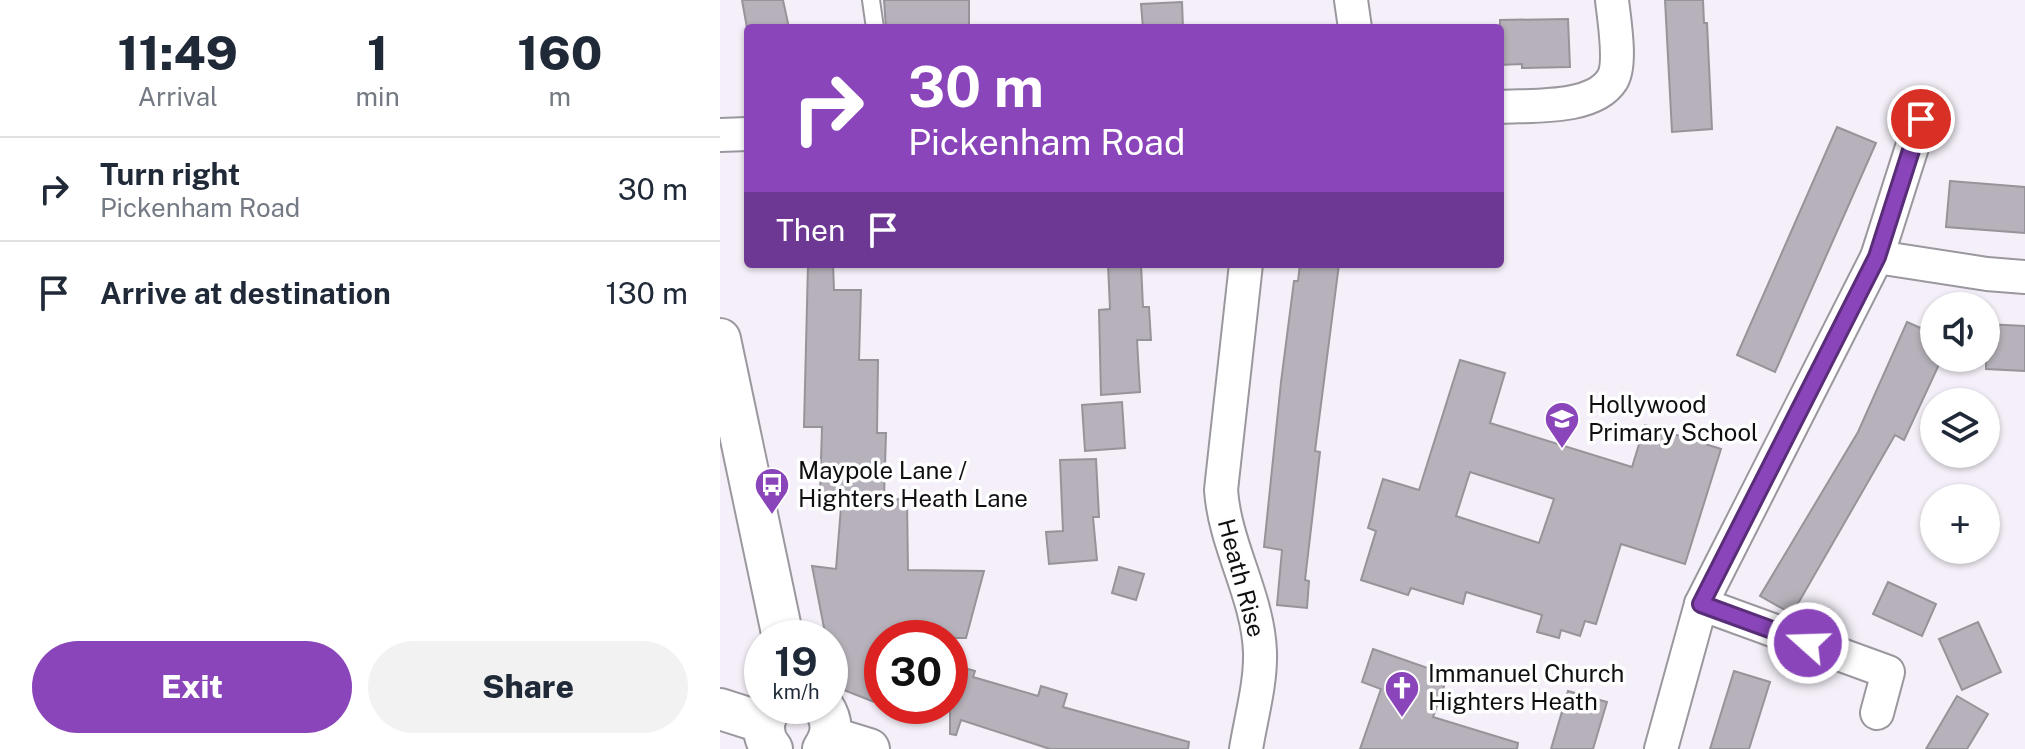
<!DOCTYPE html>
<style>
:root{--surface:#fff;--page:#f2f2f3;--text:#1f2937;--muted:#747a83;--line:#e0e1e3;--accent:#8945b9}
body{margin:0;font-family:"Public Sans",sans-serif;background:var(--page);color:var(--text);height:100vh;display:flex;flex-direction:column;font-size:30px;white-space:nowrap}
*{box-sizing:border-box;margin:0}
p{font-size:26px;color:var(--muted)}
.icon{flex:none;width:44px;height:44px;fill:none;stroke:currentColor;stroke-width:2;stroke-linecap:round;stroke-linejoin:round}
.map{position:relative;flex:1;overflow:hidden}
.side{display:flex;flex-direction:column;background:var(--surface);width:720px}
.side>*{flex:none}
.banner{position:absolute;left:24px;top:24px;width:760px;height:244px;border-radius:8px;box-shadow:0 2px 6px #0004;background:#8945b9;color:#fff;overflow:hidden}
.controls{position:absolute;left:1200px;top:292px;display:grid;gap:16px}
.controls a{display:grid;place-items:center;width:80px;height:80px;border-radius:50%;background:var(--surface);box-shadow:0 2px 6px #0004;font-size:40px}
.speed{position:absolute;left:24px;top:620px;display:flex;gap:16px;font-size:40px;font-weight:700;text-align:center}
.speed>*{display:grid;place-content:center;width:104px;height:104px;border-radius:50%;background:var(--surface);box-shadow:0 2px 6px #0004;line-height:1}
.speed small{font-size:20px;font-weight:400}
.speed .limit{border:12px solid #d22;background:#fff;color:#111}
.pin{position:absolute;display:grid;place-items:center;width:68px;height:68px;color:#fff;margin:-34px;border:4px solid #fff;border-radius:50%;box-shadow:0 2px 8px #0007}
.me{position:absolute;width:88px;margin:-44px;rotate:290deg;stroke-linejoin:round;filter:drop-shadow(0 0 6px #0008)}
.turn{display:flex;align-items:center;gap:28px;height:168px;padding:0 32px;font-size:36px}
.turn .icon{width:104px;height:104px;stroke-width:2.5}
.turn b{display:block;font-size:56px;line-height:68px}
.then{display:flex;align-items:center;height:76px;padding:0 32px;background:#0003;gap:16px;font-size:30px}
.eta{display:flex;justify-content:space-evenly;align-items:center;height:136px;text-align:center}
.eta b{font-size:48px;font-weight:800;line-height:56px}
.action{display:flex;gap:16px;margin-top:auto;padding:16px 32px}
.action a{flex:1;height:92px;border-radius:48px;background:var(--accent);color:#fff;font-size:32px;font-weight:800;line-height:92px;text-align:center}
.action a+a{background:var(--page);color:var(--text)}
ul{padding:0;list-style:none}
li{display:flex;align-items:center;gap:24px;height:104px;padding:0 32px;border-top:2px solid var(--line)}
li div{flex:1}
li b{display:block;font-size:30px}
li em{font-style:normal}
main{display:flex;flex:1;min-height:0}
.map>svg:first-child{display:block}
.building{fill:#b6b1ba;stroke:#97939b;stroke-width:2;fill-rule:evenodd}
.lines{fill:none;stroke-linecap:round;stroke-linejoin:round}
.service-casing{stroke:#9b979f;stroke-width:20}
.minor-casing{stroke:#9b979f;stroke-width:36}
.tertiary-casing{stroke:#9b979f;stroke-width:44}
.service{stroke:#fff;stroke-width:16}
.minor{stroke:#fff;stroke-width:32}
.tertiary{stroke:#fff;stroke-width:40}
.route-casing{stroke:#592d78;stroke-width:20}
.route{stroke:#8945b9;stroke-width:14}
.labels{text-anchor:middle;stroke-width:7;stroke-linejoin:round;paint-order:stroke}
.poi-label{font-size:24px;fill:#0f0e11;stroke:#fefefe;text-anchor:start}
.street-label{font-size:24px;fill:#0f0e11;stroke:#fefefe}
</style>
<main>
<section class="side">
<div class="eta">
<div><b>11:49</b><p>Arrival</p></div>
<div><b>1</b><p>min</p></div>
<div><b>160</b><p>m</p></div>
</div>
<ul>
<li><svg class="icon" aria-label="right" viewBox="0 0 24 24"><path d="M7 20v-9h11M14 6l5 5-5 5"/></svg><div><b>Turn right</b><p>Pickenham Road</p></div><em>30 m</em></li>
<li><svg class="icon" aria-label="arrive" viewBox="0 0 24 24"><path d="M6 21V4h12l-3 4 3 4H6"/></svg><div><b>Arrive at destination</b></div><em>130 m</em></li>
</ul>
<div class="action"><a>Exit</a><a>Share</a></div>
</section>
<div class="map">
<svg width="1305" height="749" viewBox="0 0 1305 749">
<rect width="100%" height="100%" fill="#f4eff8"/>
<!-- building -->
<g class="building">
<path d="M 22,0 L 63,0 L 69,28 L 27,28 Z"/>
<path d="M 164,0 L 249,0 L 249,28 L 166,28 Z"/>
<path d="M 945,0 L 983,0 L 984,23 L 987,23 L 992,129 L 952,132 Z"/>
<path d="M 462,2 L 463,28 L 423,28 L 421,4 Z"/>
<path d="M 848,19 L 850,67 L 802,68 L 802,64 L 780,65 L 780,20 Z"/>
<path d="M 1117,127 L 1156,143 L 1055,372 L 1017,355 Z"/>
<path d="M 1230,181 L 1305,187 L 1305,233 L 1226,227 Z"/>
<path d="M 88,264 L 113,264 L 114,290 L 141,290 L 139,360 L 158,360 L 157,433 L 166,433 L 164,498 L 187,500 L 188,570 L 264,571 L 246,638 L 162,638 L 162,705 L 116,687 L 110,658 L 110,638 L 106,638 L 92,566 L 116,569 L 122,495 L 100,494 L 102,427 L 84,427 Z"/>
<path d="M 388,264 L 421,264 L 423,307 L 429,307 L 431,340 L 417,340 L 420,392 L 381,395 L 379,310 L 390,309 Z"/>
<path d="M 580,264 L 619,264 L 595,451 L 600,452 L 585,580 L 589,581 L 587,608 L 557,605 L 562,550 L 544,547 L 561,382 L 574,281 L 578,281 Z"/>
<path d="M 1187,322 L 1214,334 L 1214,358 L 1222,358 L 1184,440 L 1175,435 L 1072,614 L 1040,596 L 1138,432 Z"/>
<path d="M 1266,324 L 1305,326 L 1305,371 L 1266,369 Z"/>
<path d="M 740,360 L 785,373 L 770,423 L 912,467 L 925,425 L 1001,449 L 965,564 L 901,544 L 876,624 L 865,621 L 860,636 L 841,630 L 839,638 L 817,632 L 822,615 L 746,592 L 743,604 L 691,588 L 688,595 L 641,580 L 656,531 L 648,528 L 663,479 L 699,490 ZM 750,472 L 834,499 L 819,543 L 736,516 Z"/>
<path d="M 402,402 L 405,448 L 365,451 L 362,405 Z"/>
<path d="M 376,459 L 379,517 L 373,517 L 377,560 L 329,564 L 326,532 L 343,531 L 340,460 Z"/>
<path d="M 399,567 L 424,574 L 416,600 L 392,593 Z"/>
<path d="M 1168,582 L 1216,604 L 1202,636 L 1153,614 Z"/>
<path d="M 1258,622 L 1281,672 L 1242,690 L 1219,639 Z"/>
<path d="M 653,649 L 728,675 L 713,717 L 798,743 L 797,749 L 640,749 L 661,689 L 642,682 Z"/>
<path d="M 230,664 L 255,671 L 253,677 L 318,696 L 321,686 L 347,694 L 343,707 L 469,742 L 468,749 L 330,749 L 241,720 L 236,735 L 230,734 Z"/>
<path d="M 1014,671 L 1050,682 L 1029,749 L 990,749 Z"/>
<path d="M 848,691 L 887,702 L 873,749 L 831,749 Z"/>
<path d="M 1237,696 L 1268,714 L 1247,749 L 1206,749 Z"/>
</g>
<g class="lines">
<defs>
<path id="service" d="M 151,0 L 155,28"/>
<g id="minor">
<path d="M 631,0 L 635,28"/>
<path d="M 780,107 C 811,105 873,110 892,80 C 902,65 894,19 892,0"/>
<path d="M 0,135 L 28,134"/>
<path d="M 1157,257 L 1267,274 L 1305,277"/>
<path d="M 981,604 L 1168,672 L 1157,713"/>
<path d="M 526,749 C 531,718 541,683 540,652 C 538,596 505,546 501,490 L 526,264"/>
<path d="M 941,749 L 981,604 L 1157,257 L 1201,119"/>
</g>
<g id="tertiary">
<path d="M 0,339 L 63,638"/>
<path d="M 52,706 C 42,719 41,736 52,749"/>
<path d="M 0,709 L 44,723"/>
<path d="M 110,737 L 149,749"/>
<path d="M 103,749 C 113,734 113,721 103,706"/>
</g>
</defs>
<!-- service casing -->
<use href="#service" class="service-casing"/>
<!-- minor casing -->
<use href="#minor" class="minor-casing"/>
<!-- tertiary casing -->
<use href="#tertiary" class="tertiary-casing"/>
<!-- service -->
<use href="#service" class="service"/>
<!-- minor -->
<use href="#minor" class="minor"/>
<!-- tertiary -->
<use href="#tertiary" class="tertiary"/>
</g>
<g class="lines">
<defs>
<path id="route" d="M 1088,643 L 981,604 L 1157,257 L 1201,119"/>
</defs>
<!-- route casing -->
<use href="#route" class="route-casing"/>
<!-- route -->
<use href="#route" class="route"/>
</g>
<!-- icons -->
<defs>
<symbol id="school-pin" viewBox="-11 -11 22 30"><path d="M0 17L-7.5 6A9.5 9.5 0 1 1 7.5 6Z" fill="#8945b9" stroke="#fefefe"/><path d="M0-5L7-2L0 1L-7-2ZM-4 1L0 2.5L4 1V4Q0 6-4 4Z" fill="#fff"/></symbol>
<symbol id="bus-pin" viewBox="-11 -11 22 30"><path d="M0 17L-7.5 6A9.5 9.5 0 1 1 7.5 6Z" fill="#8945b9" stroke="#fefefe"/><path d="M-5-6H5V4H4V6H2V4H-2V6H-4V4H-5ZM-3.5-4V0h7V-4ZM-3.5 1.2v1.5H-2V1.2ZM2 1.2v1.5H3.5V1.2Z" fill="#fff"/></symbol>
<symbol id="church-pin" viewBox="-11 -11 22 30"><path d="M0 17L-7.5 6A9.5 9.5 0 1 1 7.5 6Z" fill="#8945b9" stroke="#fefefe"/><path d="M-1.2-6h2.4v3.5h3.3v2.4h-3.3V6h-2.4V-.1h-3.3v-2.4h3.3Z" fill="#fff"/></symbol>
</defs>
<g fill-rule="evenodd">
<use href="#school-pin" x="822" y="399" width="40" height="54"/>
<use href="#bus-pin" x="32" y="465" width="40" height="54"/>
<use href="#church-pin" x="662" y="668" width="40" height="54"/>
</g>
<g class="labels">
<!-- poi labels -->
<g class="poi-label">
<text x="868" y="413">Hollywood<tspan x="868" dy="28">Primary School</tspan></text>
<text x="78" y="479">Maypole Lane /<tspan x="78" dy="28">Highters Heath Lane</tspan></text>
<text x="708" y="682">Immanuel Church<tspan x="708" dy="28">Highters Heath</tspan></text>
</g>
<!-- street labels -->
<g class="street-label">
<text transform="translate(521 578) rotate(75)" y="8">Heath Rise</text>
</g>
</g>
</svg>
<div class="controls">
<a><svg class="icon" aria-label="sound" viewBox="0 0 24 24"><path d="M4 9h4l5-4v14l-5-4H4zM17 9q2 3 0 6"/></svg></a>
<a><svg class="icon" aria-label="layers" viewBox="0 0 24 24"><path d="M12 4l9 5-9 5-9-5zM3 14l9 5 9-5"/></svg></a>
<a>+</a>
</div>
<div class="speed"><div>19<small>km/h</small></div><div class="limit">30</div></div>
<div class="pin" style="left:1201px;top:119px;background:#d93025"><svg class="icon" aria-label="arrive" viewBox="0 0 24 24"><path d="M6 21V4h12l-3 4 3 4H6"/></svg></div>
<svg class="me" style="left:1088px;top:643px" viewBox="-20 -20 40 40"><circle r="17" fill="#8945b9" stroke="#fff" stroke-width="3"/><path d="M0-11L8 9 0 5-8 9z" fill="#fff"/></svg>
<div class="banner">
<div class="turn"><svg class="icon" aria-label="right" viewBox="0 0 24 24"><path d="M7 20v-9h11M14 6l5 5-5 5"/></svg><div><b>30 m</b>Pickenham Road</div></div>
<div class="then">Then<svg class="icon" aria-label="arrive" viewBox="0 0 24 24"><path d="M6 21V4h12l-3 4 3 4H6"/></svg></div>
</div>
</div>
</main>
